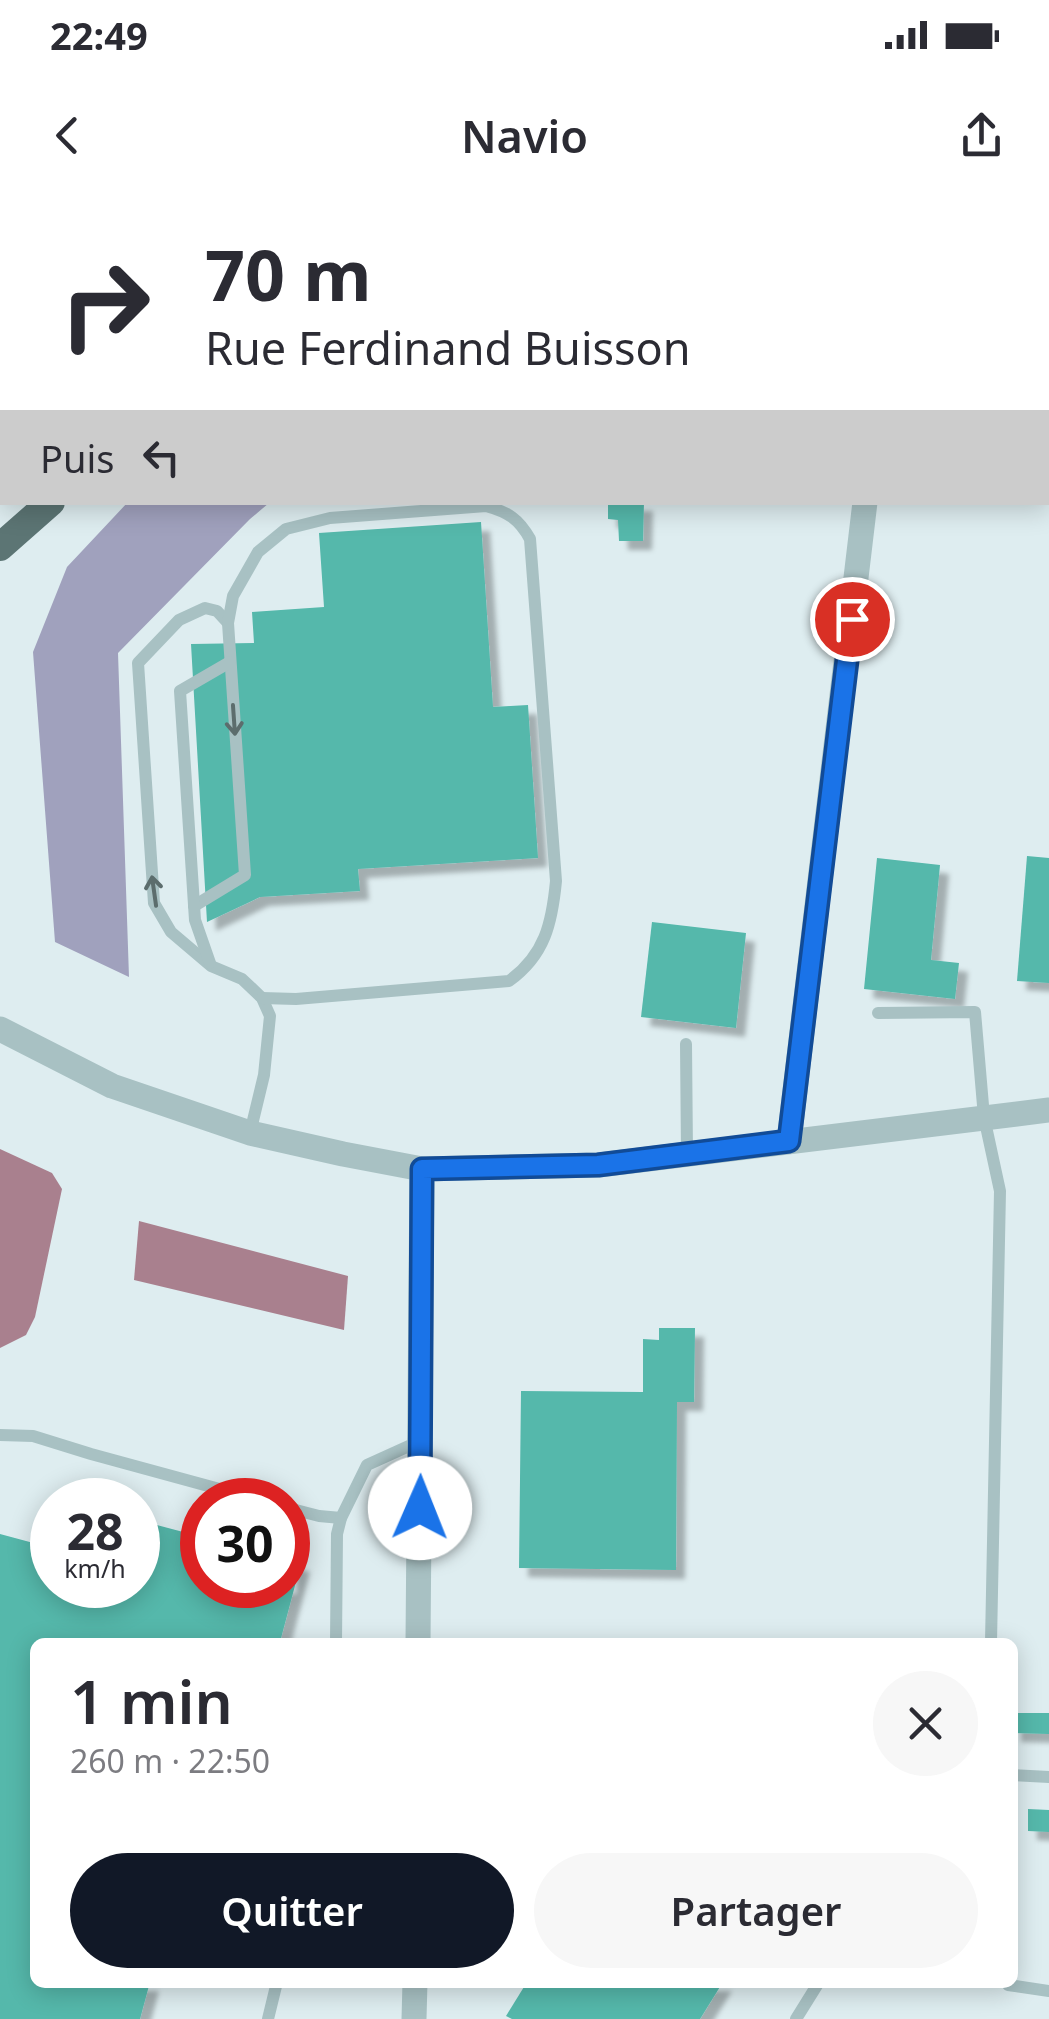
<!DOCTYPE html>
<html lang="fr">
<meta charset="utf-8">
<style>
:root{--surface:#fff;--page:#f7f7f7;--text:#2b2b33;--muted:#7c7c81;--accent:#111827}
body{margin:0;font-family:"Noto Sans",sans-serif;background:var(--page);color:var(--text);height:100vh;display:flex;flex-direction:column;font-size:38px;white-space:nowrap}
*{box-sizing:border-box;margin:0}
p{font-size:32px;color:var(--muted)}
.icon{flex:none;width:55px;height:55px;fill:none;stroke:currentColor;stroke-width:2;stroke-linecap:round;stroke-linejoin:round}
.map{position:relative;flex:1;overflow:hidden}
.side{position:absolute;left:30px;top:1438px;width:988px;height:350px;display:flex;flex-direction:column;background:var(--surface);border-radius:15px;box-shadow:0 5px 25px #0003}
.side>*{flex:none}
.banner{position:absolute;left:0px;top:0px;width:1050px;height:305px;box-shadow:0 5px 25px #0003;background:#fff;color:var(--text);overflow:hidden}
.speed{position:absolute;left:30px;top:1278px;display:flex;gap:20px;font-size:50px;font-weight:700;text-align:center}
.speed>*{display:grid;place-content:center;width:130px;height:130px;border-radius:50%;background:var(--surface);box-shadow:0 5px 25px #0003;line-height:1}
.speed small{font-size:25px;font-weight:400}
.speed .limit{border:15px solid #d22;background:#fff;color:#111}
.pin{position:absolute;display:grid;place-items:center;width:85px;height:85px;color:#fff;margin:-42px;border:5px solid #fff;border-radius:50%;box-shadow:0 2px 10px #0007}
.me{position:absolute;width:110px;margin:-55px;rotate:1deg;stroke-linejoin:round;filter:drop-shadow(0 0 8px #0008)}
.turn{display:flex;align-items:center;gap:35px;height:210px;padding:0 40px;font-size:45px}
.turn .icon{width:130px;height:130px;stroke-width:2.5}
.turn b{display:block;font-size:70px;line-height:85px}
.then{display:flex;align-items:center;height:95px;padding:0 40px;background:#0003;gap:20px;font-size:38px}
.round{display:grid;place-items:center;flex:none;width:105px;height:105px;border-radius:52px;background:var(--page)}
.overview{display:flex;align-items:center;justify-content:space-between;height:170px;padding:0 40px}
h1{font-size:60px;font-weight:600;line-height:75px}
.cta{display:flex;gap:20px;margin-top:auto;padding:20px 40px}
.cta a{flex:1;height:115px;border-radius:60px;background:var(--accent);color:#fff;font-size:40px;font-weight:600;line-height:115px;text-align:center}
.cta a+a{background:var(--page);color:var(--text)}
.status{display:flex;justify-content:space-between;align-items:center;height:70px;padding:0 50px;background:var(--surface);direction:ltr}
.status svg{height:28px;fill:currentColor}
header{display:flex;justify-content:space-between;align-items:center;height:130px;padding:0 40px;background:var(--surface);font-size:45px;font-weight:600}
.map>svg:first-child{display:block}
.green{fill:#a0a1bd}
.water{fill:#a9808e}
.building{fill:#54b8ab;filter:url(#shadow)}
.lines{fill:none;stroke-linecap:round;stroke-linejoin:round}
.service{stroke:#a8c1c3;stroke-width:12}
.minor{stroke:#a8c1c3;stroke-width:25}
.primary{stroke:#5c7574;stroke-width:28}
.oneway{stroke:#5c6d6d}
.route-casing{stroke:#114b97;stroke-width:25}
.route{stroke:#1a73e8;stroke-width:18}
</style>
<div class="status"><b>22:49</b><svg viewBox="0 0 49 12"><path d="M0 12V9h3v3zM5 12V6h3v6zM10 12V3h3v9zM15 12V0h3v12zM26 1h20v11H26zM47 4h2v5h-2z"/></svg></div>
<header><svg class="icon" aria-label="back" viewBox="0 0 24 24"><path d="M15 5l-7 7 7 7"/></svg>Navio<svg class="icon" aria-label="share" viewBox="0 0 24 24"><path d="M12 15V3M7 8l5-5 5 5M5 13v7h14v-7"/></svg></header>
<div class="map">
<svg width="1049" height="1819" viewBox="0 0 1049 1819">
<defs>
<filter id="shadow"><feDropShadow dx="9" dy="9" stdDeviation="2.5" flood-color="#0004"/></filter>
</defs>
<rect width="100%" height="100%" fill="#deedf0"/>
<!-- green -->
<path class="green" d="M 128,302 L 269,303 L 250,319 L 118,453 L 129,777 L 55,742 L 33,452 L 67,367 Z"/>
<!-- water -->
<g class="water">
<path d="M 0,949 L 52,973 L 62,989 L 35,1117 L 26,1135 L 0,1148 Z"/>
<path d="M 139,1021 L 348,1076 L 344,1130 L 134,1080 Z"/>
</g>
<!-- building -->
<g class="building">
<path d="M 608,302 L 644,302 L 643,341 L 619,341 L 618,320 L 608,319 Z"/>
<path d="M 481,322 L 493,507 L 528,505 L 538,658 L 358,669 L 360,691 L 260,697 L 207,722 L 191,444 L 254,443 L 252,412 L 324,407 L 319,333 Z"/>
<path d="M 1027,656 L 1049,658 L 1049,783 L 1017,781 Z"/>
<path d="M 877,658 L 940,665 L 931,760 L 959,763 L 955,799 L 864,789 Z"/>
<path d="M 652,722 L 746,733 L 736,828 L 641,817 Z"/>
<path d="M 659,1128 L 695,1128 L 694,1202 L 677,1202 L 676,1370 L 519,1368 L 521,1191 L 643,1192 L 643,1139 L 659,1140 Z"/>
<path d="M 138,1320 L 202,1337 L 202,1385 L 288,1385 L 288,1360 L 301,1363 L 280,1442 L 35,1442 L 35,1782 L 150,1782 L 140,1819 L 0,1819 L 0,1334 L 52,1348 L 52,1385 L 138,1385 Z"/>
<path d="M 1012,1513 L 1049,1513 L 1049,1534 L 1012,1533 Z"/>
<path d="M 1028,1609 L 1049,1610 L 1049,1632 L 1028,1631 Z"/>
<path d="M 527,1782 L 723,1782 L 700,1819 L 512,1819 L 506,1816 Z"/>
</g>
<g class="lines">
<!-- service -->
<g class="service">
<path d="M 228,423 L 217,411 L 205,408 L 179,420 L 138,463 L 154,703 L 171,732 L 211,766 L 242,779 L 262,798 L 270,816 L 264,875 L 250,933"/>
<path d="M 194,706 L 245,675 L 228,423 L 233,396 L 258,352 L 286,329 L 330,318 L 486,306 C 508,312 519,319 530,339 L 556,681 C 552,723 545,755 509,781 L 296,799 L 262,798"/>
<path d="M 210,763 L 195,720 L 180,491 L 230,462"/>
<path d="M 878,813 L 975,812 L 984,917 L 1000,991 L 991,1442"/>
<path d="M 686,844 L 687,954"/>
<path d="M 0,1235 L 33,1236 L 91,1254 L 260,1300"/>
<path d="M 288,1308 L 319,1316 L 341,1318"/>
<path d="M 336,1442 L 337,1334 L 341,1318 L 367,1265 L 420,1241"/>
<path d="M 1012,1575 L 1049,1577"/>
<path d="M 1006,1782 L 1008,1785 L 1049,1791"/>
<path d="M 268,1819 L 277,1782"/>
<path d="M 796,1819 L 819,1782"/>
</g>
<!-- minor -->
<g class="minor">
<path d="M 0,829 L 112,886 L 250,933 L 343,954 L 422,969 L 599,965 L 1049,910"/>
<path d="M 789,941 L 865,302"/>
<path d="M 418,1442 L 422,969"/>
<path d="M 414,1819 L 415,1782"/>
</g>
<!-- primary -->
<g class="primary">
<path d="M 38,2 L 42,0"/>
<path d="M 696,2 L 779,0"/>
<path d="M 0,21 L 2,20"/>
<path d="M 1048,40 L 1049,40"/>
<path d="M 0,43 L 2,43"/>
<path d="M 0,97 L 2,96"/>
<path d="M 0,347 L 51,302"/>
</g>
</g>
<!-- one-way arrows -->
<defs><path id="oneway-shaft" d="M-6 0H5M1.5-3L5.5 0L1.5 3" fill="none" stroke-width="1.6" stroke-linecap="round" stroke-linejoin="round" transform="scale(2.5)"/></defs>
<g class="oneway">
<use href="#oneway-shaft" transform="translate(234 520) rotate(86)"/>
<use href="#oneway-shaft" transform="translate(154 691) rotate(-98)"/>
</g>
<g class="lines">
<defs>
<path id="route" d="M 420,1308 L 422,969 L 598,965 L 789,941 L 852,419"/>
</defs>
<!-- route casing -->
<use href="#route" class="route-casing"/>
<!-- route -->
<use href="#route" class="route"/>
</g>
</svg>
<div class="speed"><div>28<small>km/h</small></div><div class="limit">30</div></div>
<div class="pin" style="left:852px;top:419px;background:#d93025"><svg class="icon" aria-label="arrive" viewBox="0 0 24 24"><path d="M6 21V4h12l-3 4 3 4H6"/></svg></div>
<svg class="me" style="left:420px;top:1308px" viewBox="-20 -20 40 40"><circle r="19" fill="#fff"/><path d="M0-13L10 11 0 6-10 11z" fill="#1a73e8"/></svg>
<div class="banner">
<div class="turn"><svg class="icon" aria-label="right" viewBox="0 0 24 24"><path d="M7 20v-9h11M14 6l5 5-5 5"/></svg><div><b>70 m</b>Rue Ferdinand Buisson</div></div>
<div class="then">Puis<svg class="icon" aria-label="left" viewBox="0 0 24 24"><path d="M17 20v-9H6M10 6l-5 5 5 5"/></svg></div>
</div>
<section class="side">
<div class="overview"><div><h1>1 min</h1><p>260 m · 22:50</p></div><a class="round"><svg class="icon" aria-label="close" viewBox="0 0 24 24"><path d="M6 6l12 12M18 6L6 18"/></svg></a></div>
<div class="cta"><a>Quitter</a><a>Partager</a></div>
</section>
</div>
